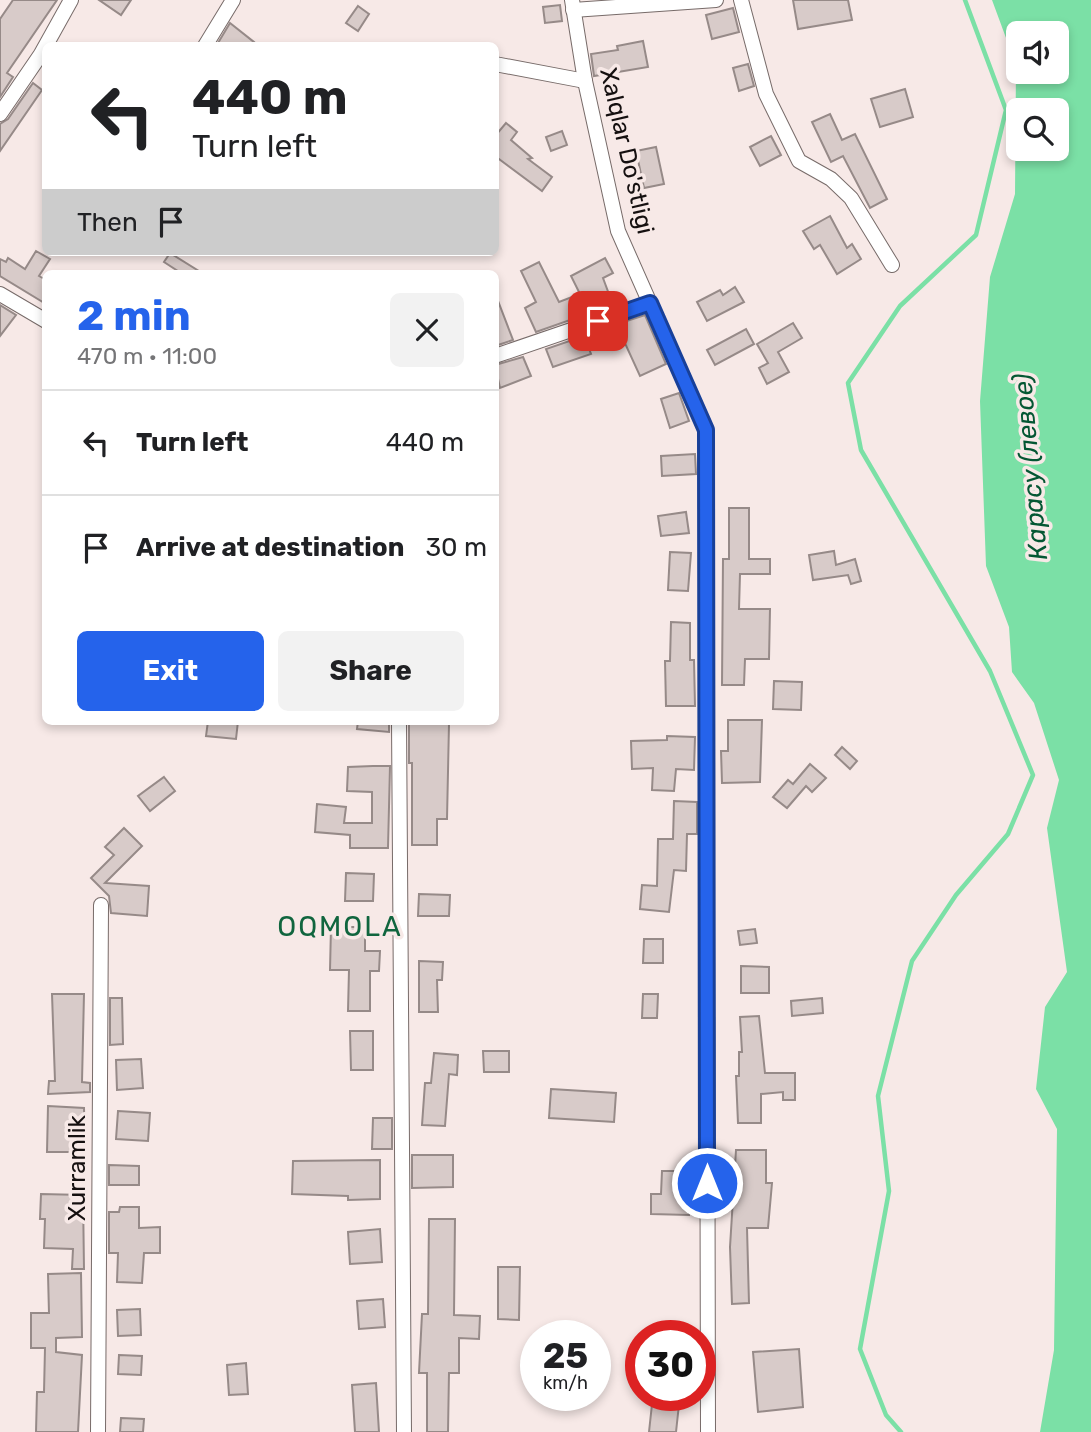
<!DOCTYPE html>
<meta charset="utf-8">
<style>
:root{--surface:#fff;--page:#f2f2f2;--text:#202124;--muted:#757577;--line:#e0e0e0;--accent:#2563eb}
body{margin:0;font-family:Rubik,sans-serif;background:var(--page);color:var(--text);height:100vh;display:flex;flex-direction:column;font-size:26px;white-space:nowrap}
*{box-sizing:border-box;margin:0}
p{font-size:23px;color:var(--muted)}
.icon{flex:none;width:38px;height:38px;fill:none;stroke:currentColor;stroke-width:2;stroke-linecap:round;stroke-linejoin:round}
.map{position:relative;flex:1;overflow:hidden}
.panel{position:absolute;left:42px;top:270px;width:457px;height:455px;display:flex;flex-direction:column;background:var(--surface);border-radius:10px;box-shadow:0 4px 10px #0003}
.panel>*{flex:none}
.guide{position:absolute;left:42px;top:42px;width:457px;height:214px;border-radius:10px;box-shadow:0 4px 10px #0003;background:#fff;color:var(--text);overflow:hidden}
.fabs{position:absolute;left:1006px;top:21px;display:grid;gap:14px}
.fabs a{display:grid;place-items:center;width:63px;height:63px;border-radius:10px;background:var(--surface);box-shadow:0 4px 10px #0003;font-size:35px}
.speed{position:absolute;left:520px;top:1320px;display:flex;gap:14px;font-size:35px;font-weight:700;text-align:center}
.speed>*{display:grid;place-content:center;width:91px;height:91px;border-radius:50%;background:var(--surface);box-shadow:0 4px 10px #0003;line-height:1}
.speed small{font-size:18px;font-weight:400}
.speed .limit{border:10px solid #d22;background:#fff;color:#111}
.pin{position:absolute;display:grid;place-items:center;width:60px;height:60px;color:#fff;margin:-30px;border-radius:14px;box-shadow:0 4px 10px #0006}
.me{position:absolute;width:77px;margin:-38px;rotate:0deg;stroke-linejoin:round;filter:drop-shadow(0 0 5px #0008)}
.turn{display:flex;align-items:center;gap:24px;height:147px;padding:0 35px;font-size:32px}
.turn .icon{width:91px;height:91px;stroke-width:2.5}
.turn b{display:block;font-size:49px;line-height:60px}
.then{display:flex;align-items:center;height:66px;padding:0 35px;background:#0003;gap:14px;font-size:26px}
.round{display:grid;place-items:center;flex:none;width:74px;height:74px;border-radius:10px;background:var(--page)}
.summary{display:flex;align-items:center;justify-content:space-between;height:119px;padding:0 35px}
h1{font-size:42px;font-weight:700;line-height:52px;color:var(--accent)}
.cta{display:flex;gap:14px;margin-top:auto;padding:14px 35px}
.cta a{flex:1;height:80px;border-radius:10px;background:var(--accent);color:#fff;font-size:28px;font-weight:700;line-height:80px;text-align:center}
.cta a+a{background:var(--page);color:var(--text)}
ul{padding:0;list-style:none}
li{display:flex;align-items:center;gap:21px;height:105px;padding:0 35px;border-top:2px solid var(--line)}
li div{flex:1}
li b{display:block;font-size:26px}
li em{font-style:normal}
.map>svg:first-child{display:block}
.water{fill:#7be0a6;fill-rule:evenodd}
.lines{fill:none;stroke-linecap:round;stroke-linejoin:round}
.stream{stroke:#7be0a6;stroke-width:4.5}
.building{fill:#d8cbc9;stroke:#968a88;stroke-width:2}
.minor-casing{stroke:#776b69;stroke-width:16}
.minor{stroke:#fff;stroke-width:14}
.route-casing{stroke:#184099;stroke-width:18}
.route{stroke:#2563eb;stroke-width:12}
.labels{text-anchor:middle;stroke-width:7;stroke-linejoin:round;paint-order:stroke}
.street-label{font-size:24px;fill:#151010;stroke:#f7e9e7}
.water-label{font-size:26px;font-style:italic;fill:#045733;stroke:#f7e9e7}
.quarter-label{font-size:28px;letter-spacing:2px;fill:#10653e;stroke:#f7e9e7}
</style>
<div class="map">
<svg width="1091" height="1432" viewBox="0 0 1091 1432">
<rect width="100%" height="100%" fill="#f7e9e7"/>
<!-- water -->
<path class="water" d="M 992,0 L 1091,0 L 1091,1432 L 1040,1432 L 1054,1350 L 1057,1129 L 1036,1089 L 1045,1007 L 1067,972 L 1047,828 L 1059,780 L 1034,703 L 1012,672 L 1009,627 L 986,566 L 980,401 L 990,277 L 1015,194 L 1016,65 ZM 1018,33 L 1057,33 L 1057,72 L 1018,72 ZM 1018,110 L 1057,110 L 1057,149 L 1018,149 Z"/>
<g class="lines">
<!-- stream -->
<path class="stream" d="M 901,1432 L 886,1415 L 860,1349 L 889,1191 L 878,1096 L 912,961 L 956,895 L 1008,834 L 1033,775 L 990,671 L 861,450 L 848,383 L 900,306 L 976,235 L 1006,110 L 965,0"/>
</g>
<!-- building -->
<g class="building">
<path d="M 13,0 L 57,0 L 7,73 L 13,77 L 0,97 L 0,19 Z"/>
<path d="M 99,0 L 131,0 L 121,15 Z"/>
<path d="M 793,0 L 848,0 L 852,20 L 798,29 Z"/>
<path d="M 560,5 L 562,21 L 545,23 L 543,7 Z"/>
<path d="M 358,6 L 369,14 L 358,31 L 346,23 Z"/>
<path d="M 733,8 L 739,32 L 712,39 L 706,15 Z"/>
<path d="M 230,23 L 259,46 L 222,46 L 218,43 Z"/>
<path d="M 643,41 L 648,67 L 594,76 L 591,54 L 618,50 L 617,46 Z"/>
<path d="M 748,64 L 754,86 L 739,91 L 733,68 Z"/>
<path d="M 33,83 L 42,90 L 0,151 L 0,124 L 8,119 Z"/>
<path d="M 905,89 L 913,117 L 880,127 L 871,99 Z"/>
<path d="M 830,114 L 842,140 L 855,134 L 887,199 L 870,208 L 843,156 L 831,162 L 812,122 Z"/>
<path d="M 506,123 L 517,132 L 511,140 L 532,158 L 528,159 L 552,177 L 542,191 L 495,156 L 495,136 Z"/>
<path d="M 562,131 L 567,145 L 551,151 L 546,137 Z"/>
<path d="M 771,136 L 781,155 L 760,166 L 750,147 Z"/>
<path d="M 656,147 L 664,184 L 644,188 L 636,151 Z"/>
<path d="M 830,216 L 847,248 L 852,244 L 861,259 L 837,274 L 820,245 L 814,249 L 803,231 Z"/>
<path d="M 36,251 L 50,259 L 39,276 L 46,280 L 46,304 L 0,276 L 0,259 L 6,262 L 8,258 L 25,269 Z"/>
<path d="M 170,253 L 202,273 L 181,273 L 164,262 Z"/>
<path d="M 605,258 L 613,273 L 603,278 L 613,305 L 536,332 L 525,308 L 536,302 L 521,271 L 539,262 L 559,302 L 580,294 L 571,276 Z"/>
<path d="M 735,287 L 744,302 L 707,321 L 697,302 L 720,290 L 723,295 Z"/>
<path d="M 495,293 L 513,340 L 495,346 Z"/>
<path d="M 0,305 L 16,315 L 0,336 Z"/>
<path d="M 645,315 L 666,364 L 640,376 L 624,341 L 612,346 L 605,328 Z"/>
<path d="M 793,323 L 802,338 L 778,352 L 789,372 L 767,384 L 759,368 L 768,363 L 757,344 Z"/>
<path d="M 746,329 L 754,344 L 715,365 L 707,350 Z"/>
<path d="M 584,336 L 591,354 L 553,367 L 546,349 Z"/>
<path d="M 523,357 L 531,376 L 500,388 L 495,365 Z"/>
<path d="M 679,393 L 689,421 L 670,428 L 661,399 Z"/>
<path d="M 695,454 L 696,474 L 662,476 L 661,456 Z"/>
<path d="M 729,508 L 749,508 L 749,559 L 770,559 L 770,574 L 740,574 L 739,609 L 770,609 L 769,659 L 745,659 L 744,685 L 722,685 L 723,559 L 729,559 Z"/>
<path d="M 686,512 L 689,533 L 661,536 L 658,516 Z"/>
<path d="M 834,551 L 836,565 L 855,559 L 861,581 L 851,584 L 848,575 L 813,580 L 809,555 Z"/>
<path d="M 670,552 L 691,553 L 688,591 L 668,590 Z"/>
<path d="M 671,622 L 690,623 L 690,660 L 694,660 L 695,706 L 666,706 L 665,661 L 670,661 Z"/>
<path d="M 774,681 L 802,682 L 801,710 L 773,709 Z"/>
<path d="M 728,720 L 762,720 L 760,782 L 722,783 L 721,751 L 728,751 Z"/>
<path d="M 208,721 L 238,721 L 236,739 L 206,736 Z"/>
<path d="M 358,721 L 389,721 L 389,732 L 357,729 Z"/>
<path d="M 409,723 L 449,724 L 447,819 L 437,819 L 437,845 L 412,845 L 412,763 L 409,763 Z"/>
<path d="M 667,736 L 695,737 L 694,770 L 676,769 L 674,791 L 652,790 L 653,768 L 632,769 L 631,741 L 667,740 Z"/>
<path d="M 842,747 L 857,761 L 850,769 L 835,755 Z"/>
<path d="M 810,764 L 826,778 L 812,792 L 806,786 L 787,808 L 773,797 L 788,780 L 793,784 Z"/>
<path d="M 373,766 L 390,766 L 388,848 L 350,848 L 350,835 L 315,832 L 317,804 L 346,807 L 344,823 L 372,823 L 372,792 L 347,791 L 348,767 Z"/>
<path d="M 164,777 L 175,791 L 150,811 L 138,796 Z"/>
<path d="M 674,801 L 697,802 L 697,834 L 687,834 L 686,871 L 674,870 L 669,912 L 640,909 L 642,885 L 657,886 L 658,839 L 673,839 Z"/>
<path d="M 124,828 L 142,846 L 105,883 L 149,886 L 147,916 L 111,913 L 109,896 L 91,878 L 114,855 L 105,847 Z"/>
<path d="M 346,873 L 374,874 L 373,901 L 345,901 Z"/>
<path d="M 419,894 L 450,895 L 449,916 L 418,916 Z"/>
<path d="M 331,927 L 365,927 L 365,951 L 380,951 L 379,971 L 370,971 L 370,1011 L 348,1011 L 349,970 L 330,970 Z"/>
<path d="M 755,929 L 757,943 L 740,945 L 738,931 Z"/>
<path d="M 644,939 L 663,939 L 663,963 L 643,963 Z"/>
<path d="M 419,961 L 443,962 L 442,980 L 437,980 L 438,1012 L 419,1012 Z"/>
<path d="M 741,966 L 769,967 L 769,993 L 741,993 Z"/>
<path d="M 52,994 L 84,994 L 82,1082 L 90,1083 L 90,1092 L 48,1094 L 49,1081 L 55,1081 Z"/>
<path d="M 643,994 L 658,994 L 657,1018 L 642,1018 Z"/>
<path d="M 110,998 L 122,998 L 123,1044 L 110,1045 Z"/>
<path d="M 822,998 L 823,1013 L 792,1016 L 791,1001 Z"/>
<path d="M 759,1016 L 765,1073 L 795,1073 L 795,1100 L 783,1100 L 783,1092 L 761,1094 L 761,1123 L 738,1123 L 736,1076 L 739,1076 L 739,1052 L 742,1052 L 740,1017 Z"/>
<path d="M 350,1031 L 373,1031 L 373,1070 L 351,1070 Z"/>
<path d="M 483,1051 L 509,1051 L 509,1072 L 484,1072 Z"/>
<path d="M 434,1053 L 458,1055 L 457,1075 L 449,1074 L 445,1126 L 422,1125 L 425,1083 L 431,1083 Z"/>
<path d="M 141,1059 L 143,1088 L 117,1090 L 116,1060 Z"/>
<path d="M 551,1089 L 616,1093 L 614,1122 L 549,1118 Z"/>
<path d="M 48,1106 L 84,1108 L 85,1152 L 47,1152 Z"/>
<path d="M 118,1111 L 150,1113 L 148,1141 L 116,1139 Z"/>
<path d="M 373,1118 L 392,1118 L 392,1149 L 372,1149 Z"/>
<path d="M 736,1150 L 766,1150 L 766,1183 L 772,1183 L 768,1228 L 747,1228 L 749,1303 L 732,1304 L 730,1247 Z"/>
<path d="M 412,1155 L 453,1155 L 453,1187 L 412,1188 Z"/>
<path d="M 380,1160 L 380,1199 L 348,1200 L 348,1196 L 292,1194 L 293,1161 Z"/>
<path d="M 109,1165 L 139,1166 L 139,1185 L 109,1185 Z"/>
<path d="M 662,1171 L 690,1171 L 689,1215 L 651,1214 L 651,1194 L 661,1194 Z"/>
<path d="M 41,1194 L 83,1195 L 84,1269 L 72,1269 L 73,1249 L 44,1248 L 45,1219 L 40,1219 Z"/>
<path d="M 120,1207 L 139,1207 L 139,1228 L 160,1227 L 160,1253 L 144,1253 L 142,1283 L 117,1282 L 118,1253 L 109,1253 L 109,1212 L 119,1212 Z"/>
<path d="M 429,1219 L 455,1219 L 454,1315 L 480,1316 L 479,1339 L 459,1338 L 459,1373 L 449,1373 L 448,1432 L 427,1432 L 427,1373 L 419,1373 L 422,1314 L 428,1314 Z"/>
<path d="M 380,1229 L 382,1262 L 350,1264 L 348,1232 Z"/>
<path d="M 498,1267 L 520,1267 L 519,1320 L 498,1319 Z"/>
<path d="M 81,1273 L 82,1337 L 56,1338 L 56,1352 L 82,1355 L 78,1432 L 36,1432 L 37,1392 L 44,1392 L 45,1348 L 31,1348 L 31,1313 L 49,1313 L 48,1274 Z"/>
<path d="M 383,1299 L 385,1327 L 359,1329 L 357,1301 Z"/>
<path d="M 140,1309 L 141,1335 L 118,1336 L 117,1310 Z"/>
<path d="M 799,1349 L 803,1407 L 758,1412 L 753,1352 Z"/>
<path d="M 119,1355 L 142,1356 L 141,1375 L 118,1374 Z"/>
<path d="M 246,1363 L 248,1394 L 229,1395 L 227,1365 Z"/>
<path d="M 376,1383 L 379,1432 L 355,1432 L 352,1385 Z"/>
<path d="M 653,1395 L 680,1395 L 676,1432 L 649,1432 Z"/>
<path d="M 121,1418 L 144,1419 L 143,1432 L 120,1432 Z"/>
</g>
<g class="lines">
<defs>
<g id="minor">
<path d="M 572,0 L 585,81 L 618,231 L 706,430 L 708,1432"/>
<path d="M 741,0 L 766,94 L 799,161 L 831,179 L 851,198 L 892,265"/>
<path d="M 573,10 L 716,0"/>
<path d="M 205,46 L 233,0"/>
<path d="M 495,64 L 585,81"/>
<path d="M 0,114 L 41,54 L 71,0"/>
<path d="M 0,294 L 46,321"/>
<path d="M 495,356 L 650,303"/>
<path d="M 399,721 L 404,1432"/>
<path d="M 98,1432 L 101,905"/>
</g>
</defs>
<!-- minor casing -->
<use href="#minor" class="minor-casing"/>
<!-- minor -->
<use href="#minor" class="minor"/>
</g>
<g class="lines">
<defs>
<path id="route" d="M 598,321 L 650,303 L 706,430 L 707,1183"/>
</defs>
<!-- route casing -->
<use href="#route" class="route-casing"/>
<!-- route -->
<use href="#route" class="route"/>
</g>
<g class="labels">
<!-- street labels -->
<g class="street-label">
<text transform="translate(627 151) rotate(77)" y="8">Xalqlar Do'stligi</text>
<text transform="translate(77 1168) rotate(-90)" y="8">Xurramlik</text>
</g>
<!-- water labels -->
<g class="water-label">
<text transform="translate(1030 467) rotate(-95)" y="9">Карасу (левое)</text>
</g>
<!-- quarter labels -->
<g class="quarter-label">
<text x="340" y="936">OQMOLA</text>
</g>
</g>
</svg>
<div class="fabs">
<a><svg class="icon" aria-label="sound" viewBox="0 0 24 24"><path d="M4 9h4l5-4v14l-5-4H4zM17 9q2 3 0 6"/></svg></a>
<a><svg class="icon" aria-label="search" viewBox="0 0 24 24"><circle cx="10" cy="10" r="6"/><path d="M15 15l6 6"/></svg></a>
</div>
<div class="speed"><div>25<small>km/h</small></div><div class="limit">30</div></div>
<div class="pin" style="left:598px;top:321px;background:#d93025"><svg class="icon" aria-label="arrive" viewBox="0 0 24 24"><path d="M6 21V4h12l-3 4 3 4H6"/></svg></div>
<svg class="me" style="left:707px;top:1183px" viewBox="-20 -20 40 40"><circle r="17" fill="#2563eb" stroke="#fff" stroke-width="3"/><path d="M0-11L8 9 0 5-8 9z" fill="#fff"/></svg>
<div class="guide">
<div class="turn"><svg class="icon" aria-label="left" viewBox="0 0 24 24"><path d="M17 20v-9H6M10 6l-5 5 5 5"/></svg><div><b>440 m</b>Turn left</div></div>
<div class="then">Then<svg class="icon" aria-label="arrive" viewBox="0 0 24 24"><path d="M6 21V4h12l-3 4 3 4H6"/></svg></div>
</div>
<section class="panel">
<div class="summary"><div><h1>2 min</h1><p>470 m · 11:00</p></div><a class="round"><svg class="icon" aria-label="close" viewBox="0 0 24 24"><path d="M6 6l12 12M18 6L6 18"/></svg></a></div>
<ul>
<li><svg class="icon" aria-label="left" viewBox="0 0 24 24"><path d="M17 20v-9H6M10 6l-5 5 5 5"/></svg><div><b>Turn left</b></div><em>440 m</em></li>
<li><svg class="icon" aria-label="arrive" viewBox="0 0 24 24"><path d="M6 21V4h12l-3 4 3 4H6"/></svg><div><b>Arrive at destination</b></div><em>30 m</em></li>
</ul>
<div class="cta"><a>Exit</a><a>Share</a></div>
</section>
</div>
